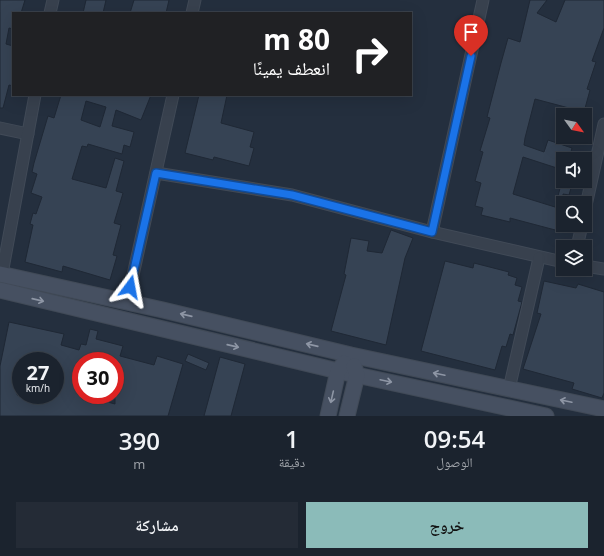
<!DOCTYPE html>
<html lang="ar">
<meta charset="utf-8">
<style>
:root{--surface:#1b232e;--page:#242b36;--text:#f1f3f6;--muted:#a0a4aa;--line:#39404a;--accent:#8bbbb9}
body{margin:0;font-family:"Open Sans","Noto Naskh Arabic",sans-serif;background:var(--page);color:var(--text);direction:rtl;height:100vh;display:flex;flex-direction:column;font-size:15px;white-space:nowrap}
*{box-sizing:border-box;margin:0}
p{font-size:13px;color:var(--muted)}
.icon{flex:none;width:22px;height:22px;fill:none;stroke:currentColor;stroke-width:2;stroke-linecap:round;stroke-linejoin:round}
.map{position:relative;height:416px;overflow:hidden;direction:ltr}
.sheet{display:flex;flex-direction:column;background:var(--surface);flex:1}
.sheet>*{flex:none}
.hud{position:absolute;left:12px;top:12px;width:400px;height:84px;border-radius:0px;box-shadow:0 4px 16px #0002,0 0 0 1px var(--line);direction:rtl;background:#202124;color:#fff;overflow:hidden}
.needle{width:26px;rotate:123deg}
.buttons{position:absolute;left:556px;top:108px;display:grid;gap:8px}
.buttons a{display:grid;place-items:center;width:36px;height:36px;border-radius:0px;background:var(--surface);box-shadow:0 4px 16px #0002,0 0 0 1px var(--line);font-size:20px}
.speed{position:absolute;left:12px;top:352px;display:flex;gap:8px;font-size:20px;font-weight:700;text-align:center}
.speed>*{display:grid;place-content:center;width:52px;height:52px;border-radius:50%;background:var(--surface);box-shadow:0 4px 16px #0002,0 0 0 1px var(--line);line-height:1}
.speed small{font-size:10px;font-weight:400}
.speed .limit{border:6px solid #d22;background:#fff;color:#111}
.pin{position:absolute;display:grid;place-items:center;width:34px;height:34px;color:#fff;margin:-41px -17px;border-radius:50% 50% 50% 0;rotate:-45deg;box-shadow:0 0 4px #0007}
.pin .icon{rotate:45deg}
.me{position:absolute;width:44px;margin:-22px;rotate:13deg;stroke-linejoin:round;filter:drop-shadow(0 0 3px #0008)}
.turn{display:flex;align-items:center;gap:14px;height:84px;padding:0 16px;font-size:18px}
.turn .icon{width:52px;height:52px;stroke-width:2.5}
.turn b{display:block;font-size:28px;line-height:34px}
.eta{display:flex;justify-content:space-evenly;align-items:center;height:68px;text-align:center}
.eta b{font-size:24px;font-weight:600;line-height:28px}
.cta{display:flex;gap:8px;margin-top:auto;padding:8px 16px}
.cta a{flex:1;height:46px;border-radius:0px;background:var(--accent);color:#111;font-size:16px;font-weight:600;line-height:46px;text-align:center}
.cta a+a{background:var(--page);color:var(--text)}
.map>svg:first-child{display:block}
.building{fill:#364354;stroke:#1f2835;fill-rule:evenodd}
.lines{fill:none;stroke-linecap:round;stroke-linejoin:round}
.street-casing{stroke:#414a57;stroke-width:13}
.secondary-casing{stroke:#414a57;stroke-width:17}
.street{stroke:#38414e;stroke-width:11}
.secondary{stroke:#465061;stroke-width:15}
.oneway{stroke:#8e96a5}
.route-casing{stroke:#114b97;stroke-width:10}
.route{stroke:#1a73e8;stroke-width:7}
</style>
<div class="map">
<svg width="604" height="416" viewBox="0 0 604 416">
<rect width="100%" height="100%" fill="#242f3e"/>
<!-- building -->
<g class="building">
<path d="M 0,0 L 25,0 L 21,13 L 13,13 L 13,29 L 9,28 L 6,44 L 13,46 L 13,86 L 9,85 L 3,108 L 0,108 Z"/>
<path d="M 86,0 L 106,0 L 103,13 L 83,13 Z"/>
<path d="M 134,0 L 169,0 L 166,13 L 130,13 Z"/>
<path d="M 530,0 L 547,0 L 537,13 L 556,22 L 565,0 L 604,0 L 604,28 L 592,61 L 596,62 L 587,89 L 590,90 L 584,112 L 535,99 L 525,138 L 524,145 L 544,152 L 548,140 L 572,148 L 569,159 L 563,159 L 563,170 L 523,157 L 513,194 L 555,207 L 562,181 L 573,181 L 569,195 L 563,194 L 563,217 L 559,231 L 510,218 L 510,222 L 481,215 L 483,208 L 475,206 L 481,183 L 475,181 L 483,152 L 480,151 L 490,118 L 487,117 L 501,63 L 508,38 L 520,42 Z"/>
<path d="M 61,95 L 151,95 L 141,120 L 116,110 L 112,126 L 134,132 L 130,147 L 124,145 L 122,154 L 88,144 L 87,147 L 82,146 L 72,179 L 106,188 L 115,158 L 124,161 L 116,191 L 123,193 L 114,223 L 121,225 L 113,255 L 117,256 L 110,280 L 63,266 L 62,272 L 25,262 L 33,225 L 30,224 L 33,213 L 36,214 L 42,197 L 31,193 L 37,174 L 32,172 L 34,163 L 48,116 L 54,118 ZM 86,101 L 106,107 L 100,127 L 81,120 Z"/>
<path d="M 199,95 L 227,95 L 221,123 L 254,132 L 250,147 L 254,148 L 249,166 L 214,157 L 213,160 L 185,153 Z"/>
<path d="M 391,230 L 413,238 L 405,258 L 386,345 L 331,331 L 346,275 L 344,274 L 351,238 L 369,241 L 367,251 L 382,253 Z"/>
<path d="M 445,261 L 473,268 L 474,263 L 509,272 L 508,275 L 517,278 L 515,285 L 522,287 L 518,301 L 522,302 L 513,335 L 510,334 L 506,347 L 502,346 L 495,370 L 421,351 Z"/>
<path d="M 544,281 L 576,288 L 578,284 L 604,292 L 604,393 L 602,398 L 572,389 L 574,383 L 523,369 L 541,314 L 537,313 Z"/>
<path d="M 9,322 L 64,334 L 61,345 L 79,350 L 81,344 L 86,345 L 90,329 L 98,331 L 96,339 L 123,346 L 120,356 L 154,365 L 157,356 L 183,364 L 168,416 L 0,416 L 0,366 ZM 21,361 L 55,361 L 55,395 L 17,395 L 21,380 ZM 81,361 L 115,361 L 115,404 L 78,394 L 81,383 Z"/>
<path d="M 188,354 L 209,363 L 206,370 L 185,361 Z"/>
<path d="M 220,357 L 245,364 L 231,416 L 204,416 Z"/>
</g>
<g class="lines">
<defs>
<g id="street">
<path d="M 50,13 L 53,0"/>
<path d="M 192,13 L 195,0"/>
<path d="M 0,128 L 28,134"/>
<path d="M 156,173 L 292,195 L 432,232 L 563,262"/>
<path d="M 585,210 L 604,124"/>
<path d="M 432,232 L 483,0"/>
<path d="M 577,247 L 582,225"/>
<path d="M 585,266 L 604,269"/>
<path d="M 2,274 L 35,95"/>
<path d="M 127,302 L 173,95"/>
<path d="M 509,389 L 539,258"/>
</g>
<g id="secondary">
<path d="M 0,274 L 163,310 L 351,355 L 604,409"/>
<path d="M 0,290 L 338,371 L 546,416"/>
<path d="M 328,416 L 338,371 L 344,363"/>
<path d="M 347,416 L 357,375 L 354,366"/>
</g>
</defs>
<!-- street casing -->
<use href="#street" class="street-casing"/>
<!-- secondary casing -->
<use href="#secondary" class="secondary-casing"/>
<!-- street -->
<use href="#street" class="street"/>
<!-- secondary -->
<use href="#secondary" class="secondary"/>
</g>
<!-- one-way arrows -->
<defs><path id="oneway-shaft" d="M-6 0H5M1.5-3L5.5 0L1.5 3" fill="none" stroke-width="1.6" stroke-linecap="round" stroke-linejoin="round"/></defs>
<g class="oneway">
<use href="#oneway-shaft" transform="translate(38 300) rotate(13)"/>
<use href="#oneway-shaft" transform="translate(186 315) rotate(-167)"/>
<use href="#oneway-shaft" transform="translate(312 345) rotate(-167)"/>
<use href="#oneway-shaft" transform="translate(233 346) rotate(13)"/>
<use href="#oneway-shaft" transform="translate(439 374) rotate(-168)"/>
<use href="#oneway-shaft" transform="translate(386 381) rotate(12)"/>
<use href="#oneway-shaft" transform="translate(332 397) rotate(103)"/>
<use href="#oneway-shaft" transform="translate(566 401) rotate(-168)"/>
</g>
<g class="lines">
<defs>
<path id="route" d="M 130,287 L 156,173 L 292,195 L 432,232 L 471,56"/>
</defs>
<!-- route casing -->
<use href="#route" class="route-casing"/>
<!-- route -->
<use href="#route" class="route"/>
</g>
</svg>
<div class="buttons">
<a><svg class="needle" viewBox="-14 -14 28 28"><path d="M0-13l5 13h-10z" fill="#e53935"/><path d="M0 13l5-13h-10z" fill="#a0a4aa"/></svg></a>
<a><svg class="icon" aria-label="sound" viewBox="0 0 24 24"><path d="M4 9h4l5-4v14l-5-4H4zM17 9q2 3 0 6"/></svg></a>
<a><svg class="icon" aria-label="search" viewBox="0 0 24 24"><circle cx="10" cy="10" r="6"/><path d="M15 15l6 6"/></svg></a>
<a><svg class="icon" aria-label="layers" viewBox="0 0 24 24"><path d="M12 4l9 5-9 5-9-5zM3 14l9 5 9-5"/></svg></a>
</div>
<div class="speed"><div>27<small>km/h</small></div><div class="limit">30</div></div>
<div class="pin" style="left:471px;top:56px;background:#d93025"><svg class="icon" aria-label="arrive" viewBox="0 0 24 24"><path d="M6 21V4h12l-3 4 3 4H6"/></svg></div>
<svg class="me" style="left:130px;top:287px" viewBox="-20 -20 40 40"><path d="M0-17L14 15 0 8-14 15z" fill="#1a73e8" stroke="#fff" stroke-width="4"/></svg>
<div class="hud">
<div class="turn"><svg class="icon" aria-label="right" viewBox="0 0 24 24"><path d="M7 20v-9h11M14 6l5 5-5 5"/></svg><div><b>80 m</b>انعطف يمينًا</div></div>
</div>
</div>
<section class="sheet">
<div class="eta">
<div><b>09:54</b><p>الوصول</p></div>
<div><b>1</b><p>دقيقة</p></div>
<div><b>390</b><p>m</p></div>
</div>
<div class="cta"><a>خروج</a><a>مشاركة</a></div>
</section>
